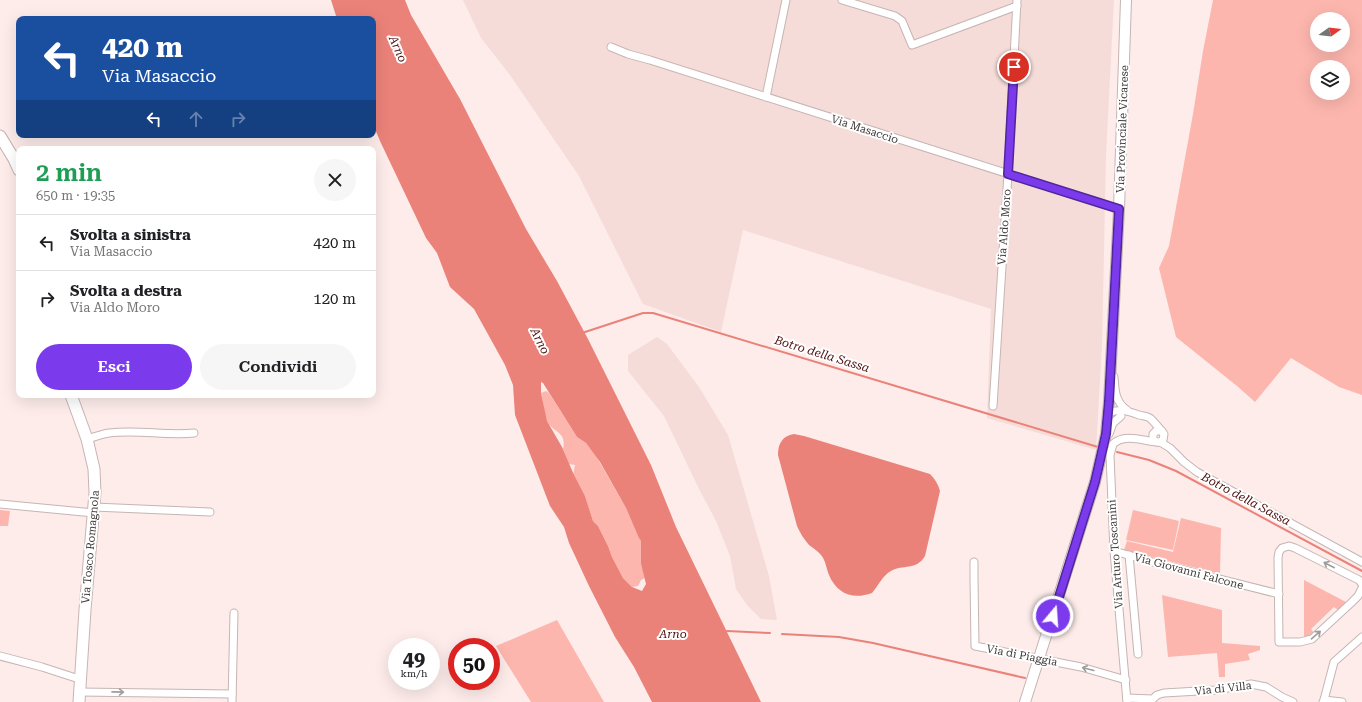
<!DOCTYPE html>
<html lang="it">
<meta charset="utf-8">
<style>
:root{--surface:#fff;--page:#f6f6f6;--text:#202124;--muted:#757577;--line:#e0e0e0;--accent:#7c3aed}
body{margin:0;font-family:"Roboto Serif",serif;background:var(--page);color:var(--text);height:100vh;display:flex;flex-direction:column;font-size:15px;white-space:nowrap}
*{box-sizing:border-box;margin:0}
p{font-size:13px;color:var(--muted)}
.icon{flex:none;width:22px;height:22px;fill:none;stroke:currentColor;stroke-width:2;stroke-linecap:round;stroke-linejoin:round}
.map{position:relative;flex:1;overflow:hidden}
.drawer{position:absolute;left:16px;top:146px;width:360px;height:252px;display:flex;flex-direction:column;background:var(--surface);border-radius:8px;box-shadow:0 4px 16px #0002}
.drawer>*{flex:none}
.guide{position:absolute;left:16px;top:16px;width:360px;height:122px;border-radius:8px;box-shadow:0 4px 16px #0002;background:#1a4fa0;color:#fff;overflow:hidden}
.needle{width:26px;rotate:75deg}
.fabs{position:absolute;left:1310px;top:12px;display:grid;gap:8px}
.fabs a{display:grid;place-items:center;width:40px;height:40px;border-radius:50%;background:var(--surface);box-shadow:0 4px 16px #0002;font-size:20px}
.speed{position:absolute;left:388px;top:638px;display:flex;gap:8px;font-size:20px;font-weight:700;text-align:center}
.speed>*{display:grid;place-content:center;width:52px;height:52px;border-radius:50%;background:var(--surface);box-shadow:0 4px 16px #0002;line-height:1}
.speed small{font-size:10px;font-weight:400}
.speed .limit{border:6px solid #d22;background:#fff;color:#111}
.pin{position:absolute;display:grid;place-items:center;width:34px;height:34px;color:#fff;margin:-17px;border:2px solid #fff;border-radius:50%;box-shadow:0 1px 4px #0007}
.me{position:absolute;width:44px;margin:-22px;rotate:18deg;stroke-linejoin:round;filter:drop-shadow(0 0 3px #0008)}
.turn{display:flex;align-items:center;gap:14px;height:84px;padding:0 20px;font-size:18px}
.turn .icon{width:52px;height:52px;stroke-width:2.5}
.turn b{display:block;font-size:28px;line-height:34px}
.lanes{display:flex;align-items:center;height:38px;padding:0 20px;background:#0003;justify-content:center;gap:20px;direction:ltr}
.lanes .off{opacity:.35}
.round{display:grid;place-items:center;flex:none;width:42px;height:42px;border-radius:21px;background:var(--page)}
.head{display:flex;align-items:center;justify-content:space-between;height:68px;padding:0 20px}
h1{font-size:24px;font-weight:600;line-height:30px;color:#1e9e55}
.action{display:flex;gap:8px;margin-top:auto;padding:8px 20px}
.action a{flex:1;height:46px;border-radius:24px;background:var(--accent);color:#fff;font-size:16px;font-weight:600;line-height:46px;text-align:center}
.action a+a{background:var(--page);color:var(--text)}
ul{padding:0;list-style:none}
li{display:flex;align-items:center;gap:12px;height:56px;padding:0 20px;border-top:1px solid var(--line)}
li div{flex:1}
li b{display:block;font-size:15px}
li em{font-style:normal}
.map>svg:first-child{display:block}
.built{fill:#f5dcd8}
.green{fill:#fcb6ae;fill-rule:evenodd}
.water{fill:#eb8279;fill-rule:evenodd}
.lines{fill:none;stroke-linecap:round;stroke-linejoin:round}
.stream{stroke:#eb8279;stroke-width:2}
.street-casing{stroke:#c6b5b3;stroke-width:9}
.secondary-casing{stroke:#c6b5b3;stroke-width:12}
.primary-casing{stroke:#c6b5b3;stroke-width:13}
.street{stroke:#fff;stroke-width:7}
.secondary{stroke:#fff;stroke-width:10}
.primary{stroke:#fff;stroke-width:11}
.oneway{stroke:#9f9c9c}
.route-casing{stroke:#51269a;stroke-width:10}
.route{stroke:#7c3aed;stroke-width:7}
.labels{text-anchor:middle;stroke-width:4;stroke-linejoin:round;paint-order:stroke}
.street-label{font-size:11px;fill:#3f3938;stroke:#fff}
.water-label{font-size:12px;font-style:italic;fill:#4f0e0e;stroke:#fff}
</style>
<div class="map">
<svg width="1362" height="702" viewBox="0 0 1362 702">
<rect width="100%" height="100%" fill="#fdecea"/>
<!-- built -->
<g class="built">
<path d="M 463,0 L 1114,0 L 1106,156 L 1102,346 L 1096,450 L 987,418 L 991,309 L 743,230 L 721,332 L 643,304 L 579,176 L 510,75 L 481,38 Z"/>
<path d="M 657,337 L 667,344 L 699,387 L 728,435 L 769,576 L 777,620 L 761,619 L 747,605 L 736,589 L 730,556 L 716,521 L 699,489 L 664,416 L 628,371 L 628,355 Z"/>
</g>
<!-- green -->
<g class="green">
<path d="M 1213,0 L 1362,0 L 1362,395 L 1339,387 L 1291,358 L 1255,402 L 1237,386 L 1176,337 L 1159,268 L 1169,246 L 1193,114 L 1203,51 ZM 1317,19 L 1343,19 L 1343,45 L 1317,45 ZM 1317,67 L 1343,67 L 1343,93 L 1317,93 Z"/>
<path d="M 546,391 L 549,393 L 577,437 L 586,443 L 596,456 L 626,508 L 641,541 L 641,564 L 645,578 L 641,580 L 638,586 L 632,587 L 623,578 L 612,557 L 608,546 L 598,526 L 593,521 L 585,496 L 573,475 L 575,465 L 569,464 L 563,449 C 567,431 553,433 547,421 C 544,414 543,401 541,393 Z"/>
<path d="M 0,510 L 10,511 L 8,526 L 0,526 Z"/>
<path d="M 1133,510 L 1179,521 L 1173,550 L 1126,540 Z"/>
<path d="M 1181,518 L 1221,528 L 1220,574 L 1124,550 L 1127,541 L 1173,552 Z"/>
<path d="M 1304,580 L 1346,602 L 1338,610 L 1334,607 L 1311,629 L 1314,633 L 1310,636 L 1304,637 Z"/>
<path d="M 1162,595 L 1222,610 L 1222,643 L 1260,646 L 1260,650 L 1248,654 L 1250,660 L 1225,664 L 1225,677 L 1219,677 L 1217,653 L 1168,657 Z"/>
<path d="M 557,620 L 604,702 L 531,702 L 496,646 Z"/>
</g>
<!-- water -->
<g class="water">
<path d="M 331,0 L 405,0 L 411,15 L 460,99 L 526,229 L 557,281 L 588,339 L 651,465 L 676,527 L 761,702 L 652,702 L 634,667 L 615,637 L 589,586 L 569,543 L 564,527 L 550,506 L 515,415 L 513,385 L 505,365 L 474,309 L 450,287 L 437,253 L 426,238 L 380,141 L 373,124 L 373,19 L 337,19 ZM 541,382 L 543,383 L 577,437 L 586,443 L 600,462 L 626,508 L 639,538 L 641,541 L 641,564 L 646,584 L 642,591 L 632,587 L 623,578 L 612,557 L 608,546 L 598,526 L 593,521 L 585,496 L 574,475 L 562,447 L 547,421 L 541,393 Z"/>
<path d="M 794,434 L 804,436 L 930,474 C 935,479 938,484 940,491 L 925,556 C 916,571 903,564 891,571 C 883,575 878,586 872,593 C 853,600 837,594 829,575 C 826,568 826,561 821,555 C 818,551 813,548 809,545 C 804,539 800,533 797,526 L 778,455 C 778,444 782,436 794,434 Z"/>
</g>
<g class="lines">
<!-- stream -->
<g class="stream">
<path d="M 582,333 L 643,313 L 653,313 L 1098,447"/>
<path d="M 1117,452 L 1149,460 L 1176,471 L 1362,571"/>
<path d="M 727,631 L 770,633"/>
<path d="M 782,634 L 839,637 L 873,643 L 1025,678"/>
</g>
<defs>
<g id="street">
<path d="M 842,0 L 895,16 L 902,21 L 912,45 L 1017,6"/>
<path d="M 611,47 L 628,54 L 650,60 L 1119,209"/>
<path d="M 766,97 L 786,0"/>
<path d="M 1114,377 C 1115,390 1115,402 1127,410"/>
<path d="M 993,406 L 1008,174 L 1017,0"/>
<path d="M 1108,413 C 1120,408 1128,411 1139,415 C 1143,416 1148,416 1151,419 C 1156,424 1160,429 1164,434 L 1163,440 C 1159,443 1156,443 1153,439 L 1153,434 L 1156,431 L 1162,431"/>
<path d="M 1109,434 L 1113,423 L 1121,416"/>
<path d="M 87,439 C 94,437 102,434 109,433 C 137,429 166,436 194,433"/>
<path d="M 1160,442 L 1170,448 L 1184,462 L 1197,472 L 1362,562"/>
<path d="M 0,504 L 94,513"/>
<path d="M 94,507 L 210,512"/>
<path d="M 1114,551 L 1156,563 L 1279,594"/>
<path d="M 1129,555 L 1138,654"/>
<path d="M 974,562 L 974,578 L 975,646 L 1081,667 L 1126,680"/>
<path d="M 1362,584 L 1359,580 L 1295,548 L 1289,546 L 1282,548 L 1279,552 L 1278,558 L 1279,642 L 1300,642 L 1312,639 L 1351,603 L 1358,596 L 1362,588"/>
<path d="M 0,656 L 42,667 L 79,679"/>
<path d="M 79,692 L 232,694"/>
<path d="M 1127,698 L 1153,699 L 1157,695 L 1164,693 L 1216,690 L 1251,684 L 1266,687 L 1282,697 L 1293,702"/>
<path d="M 1324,700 L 1342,702"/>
<path d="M 232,702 L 234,613"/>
<path d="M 1127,702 L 1114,551 L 1110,455 L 1113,444 C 1125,433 1143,441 1157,442"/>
<path d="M 1323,702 L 1324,700 L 1334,662 L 1362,637"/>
</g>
<path id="secondary" d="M 1025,702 L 1095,482 L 1106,434 L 1109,401 L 1119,209 L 1126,0"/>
<g id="primary">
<path d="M 0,136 L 14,159 L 19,170"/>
<path d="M 71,395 L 87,439 L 94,469 L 95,493 L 85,610 L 79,702"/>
</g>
</defs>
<!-- street casing -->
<use href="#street" class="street-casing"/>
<!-- secondary casing -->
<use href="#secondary" class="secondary-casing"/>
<!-- primary casing -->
<use href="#primary" class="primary-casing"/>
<!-- street -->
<use href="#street" class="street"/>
<!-- secondary -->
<use href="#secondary" class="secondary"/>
<!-- primary -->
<use href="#primary" class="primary"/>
</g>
<!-- one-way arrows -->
<defs><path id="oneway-shaft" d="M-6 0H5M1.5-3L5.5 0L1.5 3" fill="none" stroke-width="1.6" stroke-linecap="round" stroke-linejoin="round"/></defs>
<g class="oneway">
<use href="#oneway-shaft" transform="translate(1329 565) rotate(-153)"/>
<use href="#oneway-shaft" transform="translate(1316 635) rotate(-41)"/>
<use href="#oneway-shaft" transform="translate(1088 669) rotate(-165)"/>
<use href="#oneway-shaft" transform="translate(118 692) rotate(1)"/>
</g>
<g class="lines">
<defs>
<path id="route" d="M 1014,67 L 1008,174 L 1119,209 L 1109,401 L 1106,434 L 1095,482 L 1053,616"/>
</defs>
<!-- route casing -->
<use href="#route" class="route-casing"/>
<!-- route -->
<use href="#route" class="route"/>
</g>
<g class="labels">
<!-- street labels -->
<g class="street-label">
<text transform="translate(865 129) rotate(18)" y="4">Via Masaccio</text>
<text transform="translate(1122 129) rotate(-88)" y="4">Via Provinciale Vicarese</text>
<text transform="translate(1004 227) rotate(-86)" y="4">Via Aldo Moro</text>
<text transform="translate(90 547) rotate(-85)" y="4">Via Tosco Romagnola</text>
<text transform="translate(1115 554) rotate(-94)" y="4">Via Arturo Toscanini</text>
<text transform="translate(1189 571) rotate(15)" y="4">Via Giovanni Falcone</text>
<text transform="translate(1022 655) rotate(11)" y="4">Via di Piaggia</text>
<text transform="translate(1223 688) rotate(-6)" y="4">Via di Villa</text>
</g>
<!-- water labels -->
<g class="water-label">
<text transform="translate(398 49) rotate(66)" y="4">Arno</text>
<text transform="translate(540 341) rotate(63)" y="4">Arno</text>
<text transform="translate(822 354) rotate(17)" y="4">Botro della Sassa</text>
<text transform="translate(1246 499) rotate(28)" y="4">Botro della Sassa</text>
<text x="673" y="638">Arno</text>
</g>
</g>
</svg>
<div class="fabs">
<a><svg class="needle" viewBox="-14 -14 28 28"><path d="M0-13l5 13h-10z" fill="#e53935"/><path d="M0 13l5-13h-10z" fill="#757577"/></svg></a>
<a><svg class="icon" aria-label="layers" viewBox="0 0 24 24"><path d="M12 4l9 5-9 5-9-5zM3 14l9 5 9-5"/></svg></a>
</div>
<div class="speed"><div>49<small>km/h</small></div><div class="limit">50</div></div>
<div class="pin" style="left:1014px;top:67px;background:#d93025"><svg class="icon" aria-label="arrive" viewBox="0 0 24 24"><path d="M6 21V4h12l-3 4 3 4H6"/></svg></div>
<svg class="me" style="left:1053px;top:616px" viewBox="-20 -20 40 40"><circle r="17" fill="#7c3aed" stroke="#fff" stroke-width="3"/><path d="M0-11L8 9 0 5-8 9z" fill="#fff"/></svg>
<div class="guide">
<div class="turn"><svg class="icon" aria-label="left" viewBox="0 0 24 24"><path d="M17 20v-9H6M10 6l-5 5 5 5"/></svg><div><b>420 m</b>Via Masaccio</div></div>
<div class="lanes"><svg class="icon" aria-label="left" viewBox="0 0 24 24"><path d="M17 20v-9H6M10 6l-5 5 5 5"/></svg><svg class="icon off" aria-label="ahead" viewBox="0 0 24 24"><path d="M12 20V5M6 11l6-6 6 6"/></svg><svg class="icon off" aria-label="right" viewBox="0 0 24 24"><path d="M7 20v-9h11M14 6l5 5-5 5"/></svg></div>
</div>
<section class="drawer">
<div class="head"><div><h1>2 min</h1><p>650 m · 19:35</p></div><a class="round"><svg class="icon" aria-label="close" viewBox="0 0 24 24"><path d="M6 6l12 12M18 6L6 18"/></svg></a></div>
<ul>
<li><svg class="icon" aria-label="left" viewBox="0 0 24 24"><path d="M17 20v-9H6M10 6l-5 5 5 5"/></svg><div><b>Svolta a sinistra</b><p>Via Masaccio</p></div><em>420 m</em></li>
<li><svg class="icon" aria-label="right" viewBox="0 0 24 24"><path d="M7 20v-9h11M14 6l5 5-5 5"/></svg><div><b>Svolta a destra</b><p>Via Aldo Moro</p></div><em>120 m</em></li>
</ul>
<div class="action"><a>Esci</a><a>Condividi</a></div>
</section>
</div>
